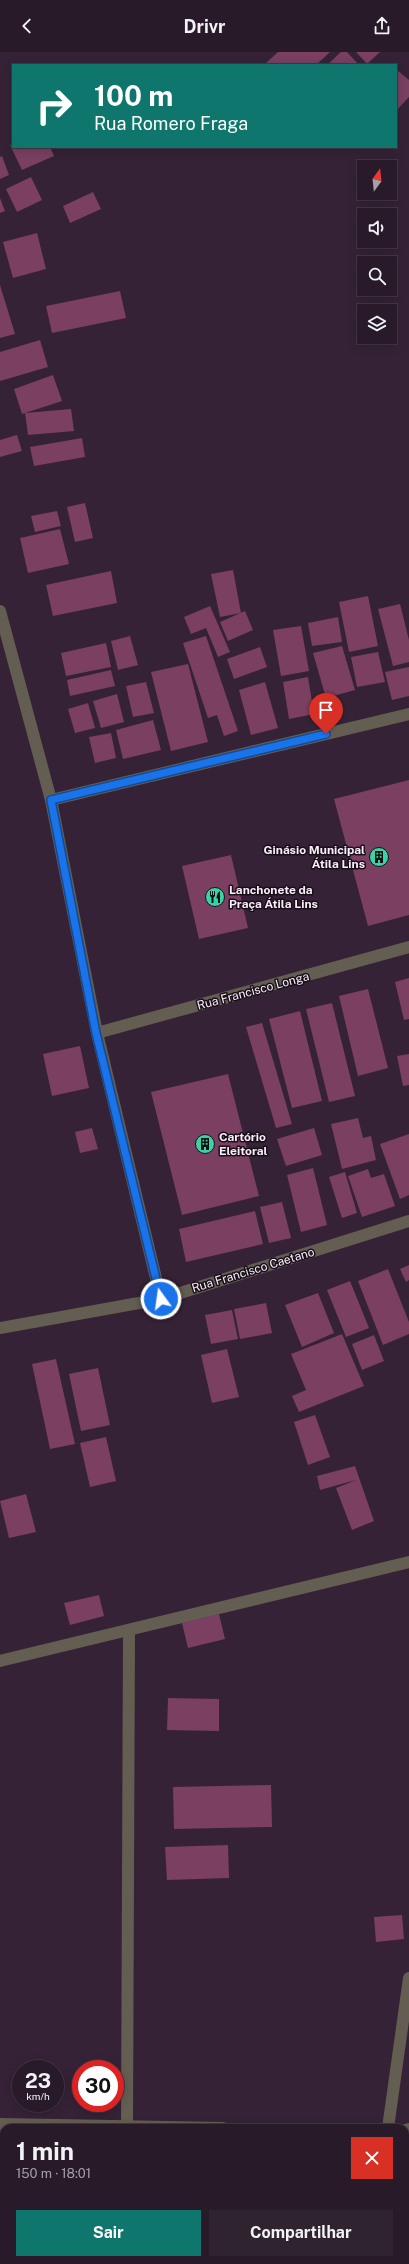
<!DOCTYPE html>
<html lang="pt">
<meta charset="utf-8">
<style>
:root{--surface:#281a28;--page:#302330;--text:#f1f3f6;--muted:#a5a1a8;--line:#443845;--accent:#0f766e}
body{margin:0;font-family:"Public Sans",sans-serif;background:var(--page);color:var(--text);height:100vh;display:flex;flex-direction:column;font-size:15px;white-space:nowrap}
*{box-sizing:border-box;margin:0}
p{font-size:13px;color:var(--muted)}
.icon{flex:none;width:22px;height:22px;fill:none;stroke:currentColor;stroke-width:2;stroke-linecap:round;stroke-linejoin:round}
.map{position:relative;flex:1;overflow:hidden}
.side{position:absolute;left:0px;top:2072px;width:409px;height:140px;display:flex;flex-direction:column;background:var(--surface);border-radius:12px 12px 0 0;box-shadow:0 2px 10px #0003,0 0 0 1px var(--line)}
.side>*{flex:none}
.top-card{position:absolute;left:12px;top:12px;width:385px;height:84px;border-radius:0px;box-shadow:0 2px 10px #0003,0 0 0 1px var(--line);background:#0f766e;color:#fff;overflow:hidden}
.needle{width:26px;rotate:15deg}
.fabs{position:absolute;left:357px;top:108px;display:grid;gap:8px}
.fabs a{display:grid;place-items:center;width:40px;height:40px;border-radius:0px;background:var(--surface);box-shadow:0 2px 10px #0003,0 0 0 1px var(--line);font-size:20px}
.speed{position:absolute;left:12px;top:2008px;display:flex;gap:8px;font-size:20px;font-weight:700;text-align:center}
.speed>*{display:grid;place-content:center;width:52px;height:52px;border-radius:50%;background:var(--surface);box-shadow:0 2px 10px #0003,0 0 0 1px var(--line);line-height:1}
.speed small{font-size:10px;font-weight:400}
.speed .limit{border:6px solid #d22;background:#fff;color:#111}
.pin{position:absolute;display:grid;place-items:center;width:34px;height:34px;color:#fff;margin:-41px -17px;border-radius:50% 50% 50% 0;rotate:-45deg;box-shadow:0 0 4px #0007}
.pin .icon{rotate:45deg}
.me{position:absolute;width:44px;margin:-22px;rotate:346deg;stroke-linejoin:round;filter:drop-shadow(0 0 3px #0008)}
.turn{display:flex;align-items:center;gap:14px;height:84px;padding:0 16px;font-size:18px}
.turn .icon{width:52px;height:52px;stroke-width:2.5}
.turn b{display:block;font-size:28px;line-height:34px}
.round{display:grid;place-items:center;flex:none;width:42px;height:42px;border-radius:0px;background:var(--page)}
.overview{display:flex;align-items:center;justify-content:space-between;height:68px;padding:0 16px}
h1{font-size:24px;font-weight:700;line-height:30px}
.cta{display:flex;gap:8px;margin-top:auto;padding:8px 16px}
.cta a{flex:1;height:46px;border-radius:0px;background:var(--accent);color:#fff;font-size:16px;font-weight:700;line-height:46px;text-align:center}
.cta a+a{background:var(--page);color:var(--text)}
header{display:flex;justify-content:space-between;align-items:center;height:52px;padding:0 16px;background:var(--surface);font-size:18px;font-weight:700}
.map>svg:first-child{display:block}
.building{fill:#7a3f61}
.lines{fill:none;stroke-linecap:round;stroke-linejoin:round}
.street{stroke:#645e52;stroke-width:12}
.route-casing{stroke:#114b97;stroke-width:10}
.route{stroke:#1a73e8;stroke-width:7}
.labels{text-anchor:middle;stroke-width:3;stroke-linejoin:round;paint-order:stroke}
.poi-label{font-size:12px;font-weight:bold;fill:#fbedfb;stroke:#180f18;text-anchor:start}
.street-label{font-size:12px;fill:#fbedfb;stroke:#180f18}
</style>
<header><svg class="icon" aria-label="back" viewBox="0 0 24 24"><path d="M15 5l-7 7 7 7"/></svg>Drivr<svg class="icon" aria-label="share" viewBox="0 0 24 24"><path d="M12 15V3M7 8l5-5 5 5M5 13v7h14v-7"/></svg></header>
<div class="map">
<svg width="409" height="2212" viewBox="0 0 409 2212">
<rect width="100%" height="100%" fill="#352236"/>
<!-- building -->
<g class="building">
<path d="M 278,0 L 330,0 L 316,13 L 267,13 L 266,11 Z"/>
<path d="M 341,0 L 347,0 L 359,13 L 327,13 Z"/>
<path d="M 356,0 L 380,0 L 367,12 Z"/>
<path d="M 397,18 L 409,28 L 409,45 L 396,59 Z"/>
<path d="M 13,92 L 13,95 L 50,95 L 54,104 L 22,118 L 10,93 Z"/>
<path d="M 2,104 L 9,123 L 0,127 L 0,105 Z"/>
<path d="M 31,125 L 42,148 L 17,160 L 6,137 Z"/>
<path d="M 93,140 L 101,157 L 70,171 L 63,154 Z"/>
<path d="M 0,146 L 5,159 L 0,161 Z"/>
<path d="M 37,181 L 46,217 L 13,226 L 3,190 Z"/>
<path d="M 0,233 L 15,282 L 0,286 Z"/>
<path d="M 120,239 L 126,266 L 52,281 L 46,254 Z"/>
<path d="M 40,288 L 48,315 L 0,329 L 0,300 Z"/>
<path d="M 53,323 L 62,349 L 22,362 L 14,337 Z"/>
<path d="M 71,357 L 74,379 L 28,383 L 25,361 Z"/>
<path d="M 17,383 L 22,399 L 0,405 L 0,388 Z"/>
<path d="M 82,386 L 85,405 L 34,414 L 30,395 Z"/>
<path d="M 85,451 L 93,486 L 75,490 L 67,455 Z"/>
<path d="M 57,459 L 61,474 L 35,480 L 31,464 Z"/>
<path d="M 60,477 L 69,512 L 28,521 L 20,486 Z"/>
<path d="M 233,518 L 241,561 L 220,565 L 211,522 Z"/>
<path d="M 111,519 L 117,551 L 53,564 L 46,533 Z"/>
<path d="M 368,544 L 378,594 L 349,600 L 339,550 Z"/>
<path d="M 400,552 L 409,588 L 409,610 L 393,614 L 378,557 Z"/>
<path d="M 210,554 L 230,600 L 218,605 L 206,576 L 191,582 L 184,565 Z"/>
<path d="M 245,559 L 253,578 L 228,589 L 220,570 Z"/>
<path d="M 338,565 L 342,590 L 312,594 L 308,571 Z"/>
<path d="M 301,574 L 309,619 L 281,624 L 273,578 Z"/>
<path d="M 130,584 L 138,613 L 118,618 L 111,589 Z"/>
<path d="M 206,584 L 238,679 L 224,684 L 217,663 L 208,666 L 183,591 Z"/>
<path d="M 106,591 L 111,615 L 66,624 L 61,601 Z"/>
<path d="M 342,594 L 355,638 L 326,646 L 313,601 Z"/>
<path d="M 260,595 L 267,615 L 234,627 L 227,607 Z"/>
<path d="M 378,600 L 385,630 L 357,635 L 351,605 Z"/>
<path d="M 188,612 L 208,690 L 171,699 L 151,620 Z"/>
<path d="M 409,615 L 409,644 L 392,648 L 385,620 Z"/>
<path d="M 111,618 L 115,634 L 70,644 L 67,628 Z"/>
<path d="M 308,625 L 314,662 L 289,667 L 283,630 Z"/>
<path d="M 146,630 L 154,661 L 133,665 L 126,634 Z"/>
<path d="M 265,630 L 278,676 L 251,683 L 239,638 Z"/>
<path d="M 117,642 L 124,670 L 101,676 L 93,649 Z"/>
<path d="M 88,651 L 95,676 L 75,681 L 68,657 Z"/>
<path d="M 153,668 L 161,698 L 123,707 L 116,678 Z"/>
<path d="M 111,681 L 116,706 L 95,711 L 89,685 Z"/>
<path d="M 409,728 L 409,863 L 368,874 L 334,747 Z"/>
<path d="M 231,803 L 248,876 L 199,887 L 182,814 Z"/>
<path d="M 409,926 L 409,967 L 404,968 L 395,930 Z"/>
<path d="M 368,937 L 388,1016 L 358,1024 L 339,944 Z"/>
<path d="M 332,951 L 355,1044 L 329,1050 L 306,957 Z"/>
<path d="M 300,959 L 322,1049 L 292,1056 L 269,967 Z"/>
<path d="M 262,971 L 292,1072 L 276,1076 L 246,975 Z"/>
<path d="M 80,994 L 89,1036 L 52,1044 L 43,1002 Z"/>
<path d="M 409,1002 L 409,1033 L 403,1034 L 397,1004 Z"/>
<path d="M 228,1022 L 259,1144 L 182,1163 L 151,1040 Z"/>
<path d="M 358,1066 L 363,1086 L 371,1084 L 376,1108 L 342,1117 L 331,1072 Z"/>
<path d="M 92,1076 L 98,1097 L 80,1101 L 75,1080 Z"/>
<path d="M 314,1076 L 322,1103 L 286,1114 L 277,1087 Z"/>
<path d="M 409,1082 L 409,1143 L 400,1147 L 380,1092 Z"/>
<path d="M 313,1116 L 327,1173 L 301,1180 L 287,1123 Z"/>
<path d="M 368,1117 L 371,1126 L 384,1122 L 395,1154 L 362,1165 L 348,1124 Z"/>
<path d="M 345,1120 L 357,1161 L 342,1166 L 329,1125 Z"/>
<path d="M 282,1150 L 291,1186 L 269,1191 L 260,1155 Z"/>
<path d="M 255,1159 L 263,1192 L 186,1210 L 179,1177 Z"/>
<path d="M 409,1213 L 409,1228 L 406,1230 L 400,1217 Z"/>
<path d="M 388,1217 L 409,1270 L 409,1282 L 383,1293 L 358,1229 Z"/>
<path d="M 350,1229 L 369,1276 L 346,1285 L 327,1238 Z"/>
<path d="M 318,1241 L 334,1281 L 302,1295 L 285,1253 Z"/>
<path d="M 266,1251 L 272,1281 L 240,1287 L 234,1257 Z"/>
<path d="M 232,1258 L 238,1287 L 211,1292 L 205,1263 Z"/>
<path d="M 342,1282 L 364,1334 L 299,1360 L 292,1344 L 306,1338 L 291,1302 Z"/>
<path d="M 374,1283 L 384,1309 L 362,1318 L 352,1292 Z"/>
<path d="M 227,1297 L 239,1345 L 212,1351 L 201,1303 Z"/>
<path d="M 56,1307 L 75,1392 L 50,1397 L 32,1312 Z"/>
<path d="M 98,1316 L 110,1373 L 81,1379 L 69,1322 Z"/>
<path d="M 315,1363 L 330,1405 L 308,1413 L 294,1370 Z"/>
<path d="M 106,1385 L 116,1429 L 90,1435 L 80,1391 Z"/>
<path d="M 355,1414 L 374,1469 L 352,1478 L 336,1436 L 356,1428 L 320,1438 L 317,1424 Z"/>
<path d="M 26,1442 L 36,1480 L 9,1486 L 0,1449 Z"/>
<path d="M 99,1543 L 104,1564 L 70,1573 L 64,1551 Z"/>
<path d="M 219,1562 L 225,1587 L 188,1596 L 182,1571 Z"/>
<path d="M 168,1646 L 219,1647 L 219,1679 L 167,1678 Z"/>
<path d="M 271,1733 L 272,1775 L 174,1777 L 173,1735 Z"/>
<path d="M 228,1793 L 229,1826 L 167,1828 L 165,1795 Z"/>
<path d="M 402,1863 L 404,1887 L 376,1890 L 374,1865 Z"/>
</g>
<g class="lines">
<!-- street -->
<g class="street">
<path d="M 0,559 L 51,748 L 97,981 L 161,1247"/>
<path d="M 51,748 L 409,662"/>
<path d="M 97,981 L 409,895"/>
<path d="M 0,1276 L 161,1247 L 409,1169"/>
<path d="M 0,1609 L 409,1510"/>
<path d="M 0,2072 L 223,2076"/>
<path d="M 127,2076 L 129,1578"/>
<path d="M 388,2076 L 409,1926"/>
<path d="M 405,2078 L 409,2077"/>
<path d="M 114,2212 L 115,2208"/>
<path d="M 364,2212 L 365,2208"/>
</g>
</g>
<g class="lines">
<defs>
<path id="route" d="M 161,1247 L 96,981 L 51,748 L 326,682"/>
</defs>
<!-- route casing -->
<use href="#route" class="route-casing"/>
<!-- route -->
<use href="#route" class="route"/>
</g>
<!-- icons -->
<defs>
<symbol id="building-disc" viewBox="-11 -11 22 22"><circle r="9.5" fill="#39d4a5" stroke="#180f18"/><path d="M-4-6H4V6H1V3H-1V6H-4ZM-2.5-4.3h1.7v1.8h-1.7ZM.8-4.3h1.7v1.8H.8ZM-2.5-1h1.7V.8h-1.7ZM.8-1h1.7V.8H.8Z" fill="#111"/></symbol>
<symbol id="restaurant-disc" viewBox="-11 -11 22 22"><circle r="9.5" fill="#39d4a5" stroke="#180f18"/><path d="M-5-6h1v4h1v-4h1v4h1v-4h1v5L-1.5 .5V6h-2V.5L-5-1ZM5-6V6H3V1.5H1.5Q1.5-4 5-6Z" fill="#111"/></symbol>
</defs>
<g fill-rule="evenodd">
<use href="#building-disc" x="368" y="794" width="22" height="22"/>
<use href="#restaurant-disc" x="204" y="834" width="22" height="22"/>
<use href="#building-disc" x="194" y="1081" width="22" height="22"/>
</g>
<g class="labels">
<!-- poi labels -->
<g class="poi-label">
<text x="365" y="802" text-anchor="end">Ginásio Municipal<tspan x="365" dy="14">Átila Lins</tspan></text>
<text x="229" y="842">Lanchonete da<tspan x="229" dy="14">Praça Átila Lins</tspan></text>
<text x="219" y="1089">Cartório<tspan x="219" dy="14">Eleitoral</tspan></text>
</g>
<!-- street labels -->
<g class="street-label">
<text transform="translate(253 939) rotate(-15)" y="4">Rua Francisco Longa</text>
<text transform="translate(253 1218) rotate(-17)" y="4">Rua Francisco Caetano</text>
</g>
</g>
</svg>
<div class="fabs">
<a><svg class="needle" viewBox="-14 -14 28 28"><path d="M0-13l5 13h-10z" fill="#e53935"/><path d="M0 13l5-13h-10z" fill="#a5a1a8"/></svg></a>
<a><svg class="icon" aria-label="sound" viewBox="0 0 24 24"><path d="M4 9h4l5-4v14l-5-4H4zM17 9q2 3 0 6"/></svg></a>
<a><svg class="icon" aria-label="search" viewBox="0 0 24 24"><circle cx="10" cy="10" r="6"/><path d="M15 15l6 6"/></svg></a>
<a><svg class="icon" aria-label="layers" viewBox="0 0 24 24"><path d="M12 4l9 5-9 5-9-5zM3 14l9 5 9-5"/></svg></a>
</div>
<div class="speed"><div>23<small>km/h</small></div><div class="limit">30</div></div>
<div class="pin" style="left:326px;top:682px;background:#d93025"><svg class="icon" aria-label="arrive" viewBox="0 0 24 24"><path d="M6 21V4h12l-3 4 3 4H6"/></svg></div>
<svg class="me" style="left:161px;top:1247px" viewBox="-20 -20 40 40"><circle r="17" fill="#1a73e8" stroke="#fff" stroke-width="3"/><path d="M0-11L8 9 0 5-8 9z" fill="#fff"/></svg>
<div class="top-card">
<div class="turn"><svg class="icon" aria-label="right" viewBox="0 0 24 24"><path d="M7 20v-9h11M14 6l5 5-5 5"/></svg><div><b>100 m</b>Rua Romero Fraga</div></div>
</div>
<section class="side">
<div class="overview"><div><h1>1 min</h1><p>150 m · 18:01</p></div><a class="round" style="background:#d93025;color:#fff"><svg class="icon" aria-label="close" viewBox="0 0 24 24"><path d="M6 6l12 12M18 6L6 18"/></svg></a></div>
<div class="cta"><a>Sair</a><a>Compartilhar</a></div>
</section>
</div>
